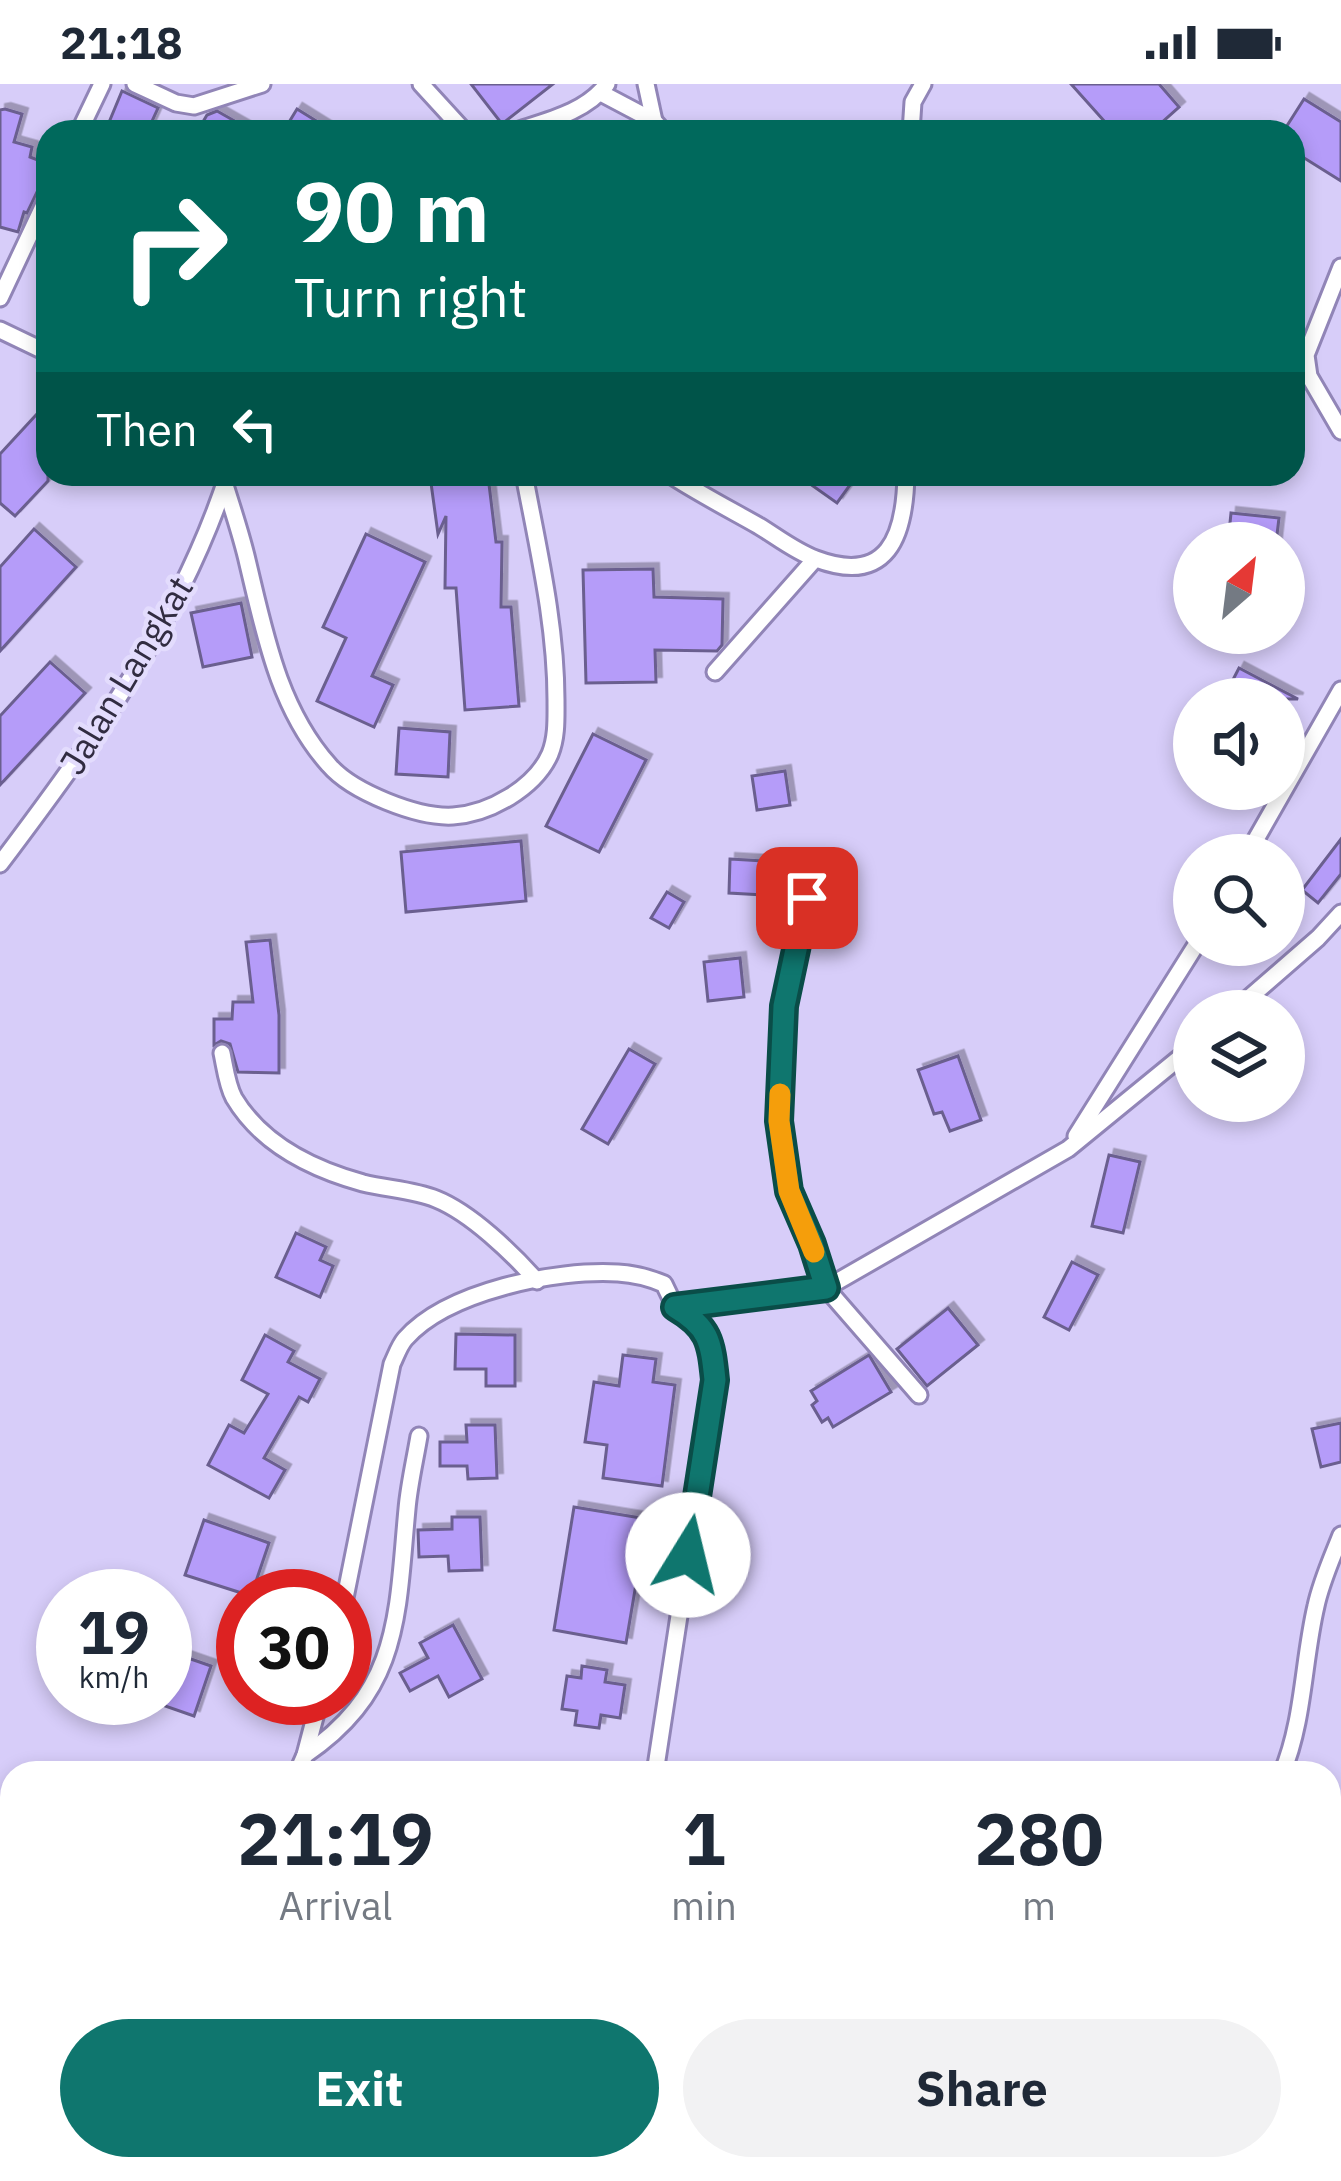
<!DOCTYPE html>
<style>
:root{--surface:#fff;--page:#f2f2f3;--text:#1f2937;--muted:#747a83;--accent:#0f766e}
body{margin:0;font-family:"IBM Plex Sans",sans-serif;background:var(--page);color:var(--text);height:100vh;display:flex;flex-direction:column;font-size:45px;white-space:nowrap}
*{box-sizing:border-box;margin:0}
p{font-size:39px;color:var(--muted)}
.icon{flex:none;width:66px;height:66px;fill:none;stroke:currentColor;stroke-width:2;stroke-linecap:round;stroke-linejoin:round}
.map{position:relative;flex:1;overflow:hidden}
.panel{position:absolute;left:0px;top:1677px;width:1341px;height:420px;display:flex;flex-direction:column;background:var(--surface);border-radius:36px 36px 0 0;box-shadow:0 6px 18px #0003}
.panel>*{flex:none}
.banner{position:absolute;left:36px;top:36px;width:1269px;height:366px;border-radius:36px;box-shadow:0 6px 18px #0003;background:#00695c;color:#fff;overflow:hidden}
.needle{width:78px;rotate:28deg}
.buttons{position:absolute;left:1173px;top:438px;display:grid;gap:24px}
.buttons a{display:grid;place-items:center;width:132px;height:132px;border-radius:50%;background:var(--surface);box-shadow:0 6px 18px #0003;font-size:60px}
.speed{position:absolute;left:36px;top:1485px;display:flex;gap:24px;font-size:60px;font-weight:700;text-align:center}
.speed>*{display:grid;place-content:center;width:156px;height:156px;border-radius:50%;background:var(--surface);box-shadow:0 6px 18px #0003;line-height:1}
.speed small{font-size:30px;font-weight:400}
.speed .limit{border:18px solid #d22;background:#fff;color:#111}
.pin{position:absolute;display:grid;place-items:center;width:102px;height:102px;color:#fff;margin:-51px;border-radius:24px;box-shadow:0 6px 18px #0006}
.me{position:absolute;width:132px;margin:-66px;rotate:9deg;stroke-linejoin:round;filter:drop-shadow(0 0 9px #0008)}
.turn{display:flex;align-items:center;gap:42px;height:252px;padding:0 60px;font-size:54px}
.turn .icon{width:156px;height:156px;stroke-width:2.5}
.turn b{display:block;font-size:84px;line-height:102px}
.then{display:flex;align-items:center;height:114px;padding:0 60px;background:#0003;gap:24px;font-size:45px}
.eta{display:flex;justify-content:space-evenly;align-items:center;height:204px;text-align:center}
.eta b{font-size:72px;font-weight:800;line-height:84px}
.action{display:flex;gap:24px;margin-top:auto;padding:24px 60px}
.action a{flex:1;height:138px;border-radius:72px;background:var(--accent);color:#fff;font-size:48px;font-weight:800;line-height:138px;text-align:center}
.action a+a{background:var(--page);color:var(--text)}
.status{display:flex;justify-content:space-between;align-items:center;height:84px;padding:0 60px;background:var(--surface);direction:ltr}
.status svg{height:33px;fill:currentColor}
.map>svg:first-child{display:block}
.building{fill:#b59cf9;stroke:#6b5f8f;stroke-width:3;filter:url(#shadow)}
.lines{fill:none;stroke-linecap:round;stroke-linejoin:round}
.street-casing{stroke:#9185b7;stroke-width:21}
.street{stroke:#fff;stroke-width:15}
.route-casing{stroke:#0a4d48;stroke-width:30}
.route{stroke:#0f766e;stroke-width:21}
.slow{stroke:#f59e0b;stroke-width:21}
.labels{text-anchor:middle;stroke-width:9;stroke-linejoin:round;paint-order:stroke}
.street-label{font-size:36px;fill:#312c41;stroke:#e3dcfd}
</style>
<div class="status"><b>21:18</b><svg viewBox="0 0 49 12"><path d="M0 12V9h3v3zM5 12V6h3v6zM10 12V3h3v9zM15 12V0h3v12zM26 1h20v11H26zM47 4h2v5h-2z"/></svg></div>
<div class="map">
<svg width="1341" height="2097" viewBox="0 0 1341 2097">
<defs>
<filter id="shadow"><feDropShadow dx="5.5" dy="-5.5" stdDeviation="0" flood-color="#0004"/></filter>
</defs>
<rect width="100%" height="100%" fill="#d7cdf9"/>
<!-- building -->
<g class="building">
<path d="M 471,0 L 553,0 L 502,40 Z"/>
<path d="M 1071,0 L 1159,0 L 1179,23 L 1151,48 L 1114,48 Z"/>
<path d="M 122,7 L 158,24 L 147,48 L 105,48 Z"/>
<path d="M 1304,15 L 1341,38 L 1341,97 L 1293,67 L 1293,48 L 1283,48 Z"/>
<path d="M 5,25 L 22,30 L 14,58 L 32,63 L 30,73 L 48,80 L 39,104 L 27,129 L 24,128 L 18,148 L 0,143 L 0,26 Z"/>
<path d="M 297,25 L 334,48 L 283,48 Z"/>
<path d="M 217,27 L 254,48 L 197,48 L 207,31 Z"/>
<path d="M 48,318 L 48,397 L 15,432 L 0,419 L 0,370 Z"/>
<path d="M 796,390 L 858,390 L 837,419 Z"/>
<path d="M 488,392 L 496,458 L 502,458 L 501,523 L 511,523 L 519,622 L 465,626 L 456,504 L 445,504 L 446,432 L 438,450 L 431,399 Z"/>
<path d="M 1231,429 L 1279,434 L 1276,459 L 1228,459 Z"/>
<path d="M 34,445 L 76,483 L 0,567 L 0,483 Z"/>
<path d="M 366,450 L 425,478 L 372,592 L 393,601 L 374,643 L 317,617 L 346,554 L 323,543 Z"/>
<path d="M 653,485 L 654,513 L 723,515 L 722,561 L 717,567 L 655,566 L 656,598 L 586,599 L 583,486 Z"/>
<path d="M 241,519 L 252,573 L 203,583 L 191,529 Z"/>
<path d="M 50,578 L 85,609 L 0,701 L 0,632 Z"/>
<path d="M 1239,584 L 1298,615 L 1223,615 Z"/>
<path d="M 399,644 L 450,648 L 448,693 L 396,690 Z"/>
<path d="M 593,650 L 646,676 L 599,768 L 546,742 Z"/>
<path d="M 785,687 L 790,721 L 757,726 L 752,692 Z"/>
<path d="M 1341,755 L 1341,790 L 1318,819 L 1302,806 Z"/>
<path d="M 521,757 L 526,817 L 406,828 L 401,768 Z"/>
<path d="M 730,775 L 765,777 L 764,811 L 729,809 Z"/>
<path d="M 667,808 L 684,818 L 669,844 L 651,834 Z"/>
<path d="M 270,856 L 279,931 L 279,989 L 238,988 L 230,960 L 221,957 L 214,961 L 214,935 L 232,935 L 233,918 L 253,918 L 246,858 Z"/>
<path d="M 740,874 L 744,913 L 708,917 L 704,878 Z"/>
<path d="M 629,965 L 655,980 L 608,1060 L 582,1045 Z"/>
<path d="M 958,972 L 981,1036 L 950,1047 L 942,1028 L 934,1030 L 918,986 Z"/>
<path d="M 1109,1071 L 1140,1078 L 1123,1149 L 1092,1142 Z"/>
<path d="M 296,1149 L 326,1163 L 320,1176 L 333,1182 L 320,1213 L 276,1193 Z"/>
<path d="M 1072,1178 L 1098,1191 L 1069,1246 L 1044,1233 Z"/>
<path d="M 948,1224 L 978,1261 L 927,1302 L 897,1265 Z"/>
<path d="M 456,1250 L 515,1251 L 515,1302 L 486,1302 L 486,1285 L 455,1285 Z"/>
<path d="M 265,1251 L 294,1267 L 288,1278 L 320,1295 L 308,1318 L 299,1313 L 264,1374 L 285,1386 L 269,1414 L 208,1381 L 229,1341 L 244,1349 L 268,1310 L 242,1296 Z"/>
<path d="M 623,1271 L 656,1275 L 653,1298 L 675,1301 L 662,1402 L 603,1394 L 607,1361 L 585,1358 L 594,1298 L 619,1302 Z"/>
<path d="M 869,1271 L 891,1308 L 833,1343 L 828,1334 L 822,1338 L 812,1321 L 817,1317 L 811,1307 Z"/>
<path d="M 1341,1339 L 1341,1378 L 1321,1383 L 1312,1345 Z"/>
<path d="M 466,1341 L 495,1341 L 497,1394 L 468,1395 L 467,1382 L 440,1382 L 440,1358 L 467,1358 Z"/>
<path d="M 574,1423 L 647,1435 L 626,1559 L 554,1546 Z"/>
<path d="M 452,1433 L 480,1433 L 482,1486 L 449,1487 L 448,1472 L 419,1473 L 418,1446 L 452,1445 Z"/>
<path d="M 204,1436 L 269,1459 L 251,1512 L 185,1491 Z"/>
<path d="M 453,1541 L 482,1595 L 449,1613 L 438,1592 L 410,1607 L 400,1589 L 428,1574 L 420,1559 Z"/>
<path d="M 165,1566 L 211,1582 L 194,1632 L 165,1622 Z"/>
<path d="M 582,1582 L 607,1586 L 605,1598 L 625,1601 L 620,1634 L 601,1631 L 599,1644 L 575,1641 L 577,1627 L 562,1625 L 567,1592 L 581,1594 Z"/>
</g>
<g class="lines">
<defs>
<g id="street">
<path d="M 135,0 L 176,19 L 194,22 L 262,0"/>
<path d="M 421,0 L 465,48"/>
<path d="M 646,0 L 654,37"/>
<path d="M 601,9 L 654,37 L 664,48"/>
<path d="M 79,48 L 102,0"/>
<path d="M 513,48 C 546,37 585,29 607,0"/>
<path d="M 911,48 L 913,18 L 923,0"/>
<path d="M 1341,183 L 1306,271 L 1309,292 L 1341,347"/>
<path d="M 0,214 L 48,112"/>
<path d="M 0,246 L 48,269"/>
<path d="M 669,390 C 698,409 729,425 759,442 C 777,453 796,468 816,475 C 888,502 905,452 906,390"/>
<path d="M 225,401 C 233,427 242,453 248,480 C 265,551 279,625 329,681 C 352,708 418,734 453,732 C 489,730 535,704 550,670 C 557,653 556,634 556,616 C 556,540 538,465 524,390"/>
<path d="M 715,588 L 815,475"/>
<path d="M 1247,771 L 1341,606"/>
<path d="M 815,778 L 785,922 L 782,957 L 779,1037 L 789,1107 L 812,1160 L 826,1204 L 919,1311"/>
<path d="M 0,780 C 91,659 181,536 228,390"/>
<path d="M 1234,927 L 1318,854 L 1341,829"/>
<path d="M 222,969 C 225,983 227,1001 234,1014 C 262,1061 312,1085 363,1099 C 387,1105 414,1106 436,1115 C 471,1129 512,1169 537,1197"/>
<path d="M 1076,1052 L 1196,861"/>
<path d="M 675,1223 L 826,1204 L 1068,1065 L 1194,962"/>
<path d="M 345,1514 L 392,1280 C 396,1272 399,1262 405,1255 C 447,1207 557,1185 618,1189 C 634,1190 650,1194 664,1200 L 675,1223 L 700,1238 L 713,1270 L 715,1296 L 655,1689"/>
<path d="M 305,1671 C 401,1606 397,1530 407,1425 C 409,1401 415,1376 419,1352"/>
<path d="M 297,1689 L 305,1671 L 320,1614"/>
<path d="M 1282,1689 C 1304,1637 1303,1577 1316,1522 C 1321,1498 1332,1474 1341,1451"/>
<path d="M 1329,1990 L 1341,1991"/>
<path d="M 899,2085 L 900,2097"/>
<path d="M 1060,2085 L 1060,2097"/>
<path d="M 113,2097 L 119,2085"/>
<path d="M 588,2097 L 590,2085"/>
</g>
</defs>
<!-- street casing -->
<use href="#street" class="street-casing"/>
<!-- street -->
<use href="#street" class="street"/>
</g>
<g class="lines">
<defs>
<path id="route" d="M 688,1471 L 715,1296 C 711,1257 709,1243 675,1223 L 826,1204 L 812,1160 L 789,1107 L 779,1037 L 784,922 L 807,814"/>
</defs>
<!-- route casing -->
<use href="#route" class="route-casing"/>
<!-- route -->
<use href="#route" class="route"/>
<!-- slow -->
<path class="slow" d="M 780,1010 L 779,1037 L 789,1107 L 814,1168"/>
</g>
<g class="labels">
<!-- street labels -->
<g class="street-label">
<text transform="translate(126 591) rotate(-59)" y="13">Jalan Langkat</text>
</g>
</g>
</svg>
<div class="buttons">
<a><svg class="needle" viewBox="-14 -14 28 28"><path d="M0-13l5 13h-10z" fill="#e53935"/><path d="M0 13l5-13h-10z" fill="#747a83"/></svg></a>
<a><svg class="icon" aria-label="sound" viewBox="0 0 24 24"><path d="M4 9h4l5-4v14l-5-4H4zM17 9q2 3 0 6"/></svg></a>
<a><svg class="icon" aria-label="search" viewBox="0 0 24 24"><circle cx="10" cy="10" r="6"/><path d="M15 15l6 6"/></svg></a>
<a><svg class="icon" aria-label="layers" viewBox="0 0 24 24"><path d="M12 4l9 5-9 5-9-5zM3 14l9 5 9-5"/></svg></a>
</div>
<div class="speed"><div>19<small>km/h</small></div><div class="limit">30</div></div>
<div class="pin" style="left:807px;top:814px;background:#d93025"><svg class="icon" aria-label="arrive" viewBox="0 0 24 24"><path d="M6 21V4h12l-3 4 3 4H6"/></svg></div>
<svg class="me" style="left:688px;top:1471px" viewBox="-20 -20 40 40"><circle r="19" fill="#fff"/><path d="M0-13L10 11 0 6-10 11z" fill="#0f766e"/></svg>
<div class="banner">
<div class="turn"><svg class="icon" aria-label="right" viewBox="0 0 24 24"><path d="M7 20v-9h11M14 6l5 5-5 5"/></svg><div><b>90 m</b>Turn right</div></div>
<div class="then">Then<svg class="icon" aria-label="left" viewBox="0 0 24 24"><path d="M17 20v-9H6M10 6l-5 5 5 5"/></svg></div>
</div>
<section class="panel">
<div class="eta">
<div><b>21:19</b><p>Arrival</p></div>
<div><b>1</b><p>min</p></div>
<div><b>280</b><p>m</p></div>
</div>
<div class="action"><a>Exit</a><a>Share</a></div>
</section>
</div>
